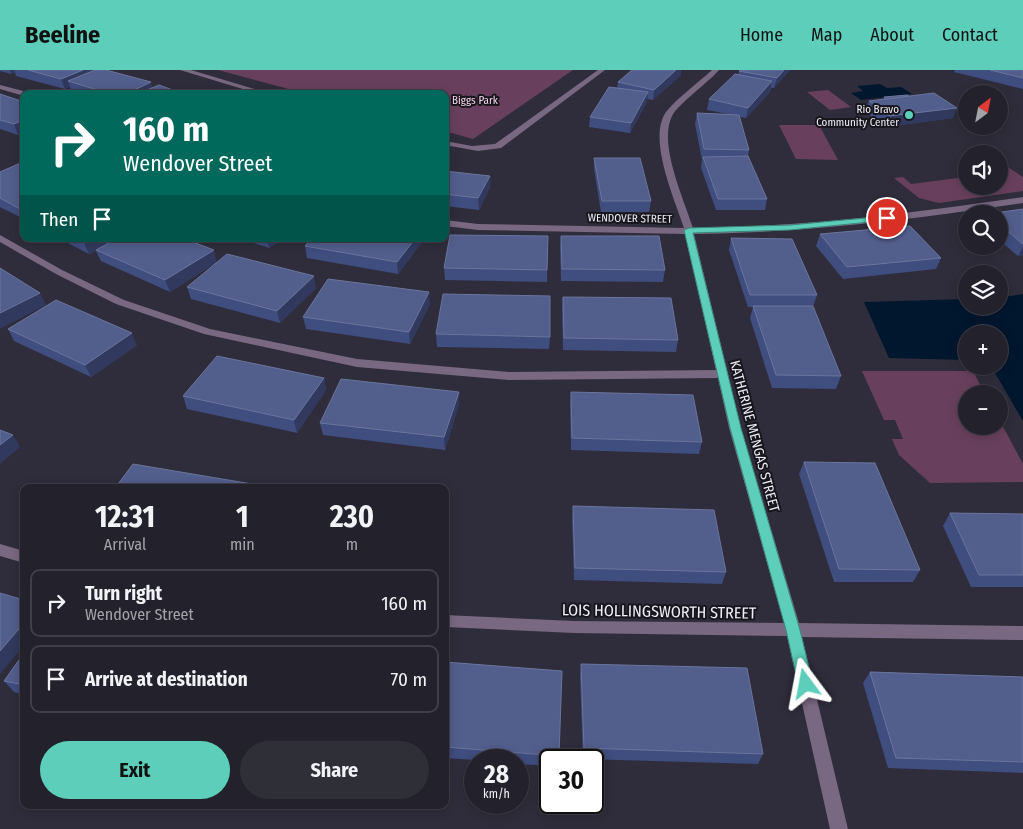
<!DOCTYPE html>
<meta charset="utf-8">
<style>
:root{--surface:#23222c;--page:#2f2f38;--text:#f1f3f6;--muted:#a3a4a9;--line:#403f48;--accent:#5cceba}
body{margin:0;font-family:"Fira Sans Condensed",sans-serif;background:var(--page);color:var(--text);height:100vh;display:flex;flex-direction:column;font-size:19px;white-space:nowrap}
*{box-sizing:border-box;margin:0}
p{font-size:16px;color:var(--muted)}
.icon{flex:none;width:28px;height:28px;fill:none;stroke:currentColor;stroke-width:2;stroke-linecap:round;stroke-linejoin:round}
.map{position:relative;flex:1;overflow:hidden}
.panel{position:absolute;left:20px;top:414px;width:429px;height:325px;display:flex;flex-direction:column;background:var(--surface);border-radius:10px;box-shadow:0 2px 12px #0003,0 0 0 1px var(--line)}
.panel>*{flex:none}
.top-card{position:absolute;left:20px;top:20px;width:429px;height:152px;border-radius:10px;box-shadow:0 2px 12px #0003,0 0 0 1px var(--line);background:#00695c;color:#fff;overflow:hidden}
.needle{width:32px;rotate:32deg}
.buttons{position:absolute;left:958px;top:15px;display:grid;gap:10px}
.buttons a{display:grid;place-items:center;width:50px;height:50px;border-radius:50%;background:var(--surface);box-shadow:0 2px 12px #0003,0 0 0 1px var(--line);font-size:25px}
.speed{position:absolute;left:464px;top:679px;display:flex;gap:10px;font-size:25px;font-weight:700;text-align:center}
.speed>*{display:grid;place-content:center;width:65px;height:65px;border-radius:50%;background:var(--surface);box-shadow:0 2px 12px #0003,0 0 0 1px var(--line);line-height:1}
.speed small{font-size:12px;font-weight:400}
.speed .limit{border:2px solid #111;border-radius:8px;background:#fff;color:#111}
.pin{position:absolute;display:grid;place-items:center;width:42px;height:42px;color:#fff;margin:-21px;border:2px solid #fff;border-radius:50%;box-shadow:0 1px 5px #0007}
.me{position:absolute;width:55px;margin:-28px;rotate:347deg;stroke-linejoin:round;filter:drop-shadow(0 0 4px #0008)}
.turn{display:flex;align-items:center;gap:18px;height:105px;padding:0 20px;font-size:22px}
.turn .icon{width:65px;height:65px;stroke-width:2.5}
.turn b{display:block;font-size:35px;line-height:42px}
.then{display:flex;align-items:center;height:48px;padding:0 20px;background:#0003;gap:10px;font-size:19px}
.eta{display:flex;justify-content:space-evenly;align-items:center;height:85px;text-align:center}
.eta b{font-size:30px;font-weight:700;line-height:35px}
.cta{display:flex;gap:10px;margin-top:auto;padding:10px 20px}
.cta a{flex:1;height:58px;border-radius:30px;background:var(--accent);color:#111;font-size:20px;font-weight:700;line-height:58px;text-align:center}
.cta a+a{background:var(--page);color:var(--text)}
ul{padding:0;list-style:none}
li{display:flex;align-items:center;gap:15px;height:68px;margin:0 10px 8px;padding:0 10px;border:2px solid var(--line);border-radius:10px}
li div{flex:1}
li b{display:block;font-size:19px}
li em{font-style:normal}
header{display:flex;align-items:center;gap:30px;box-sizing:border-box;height:70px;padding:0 25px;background:var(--accent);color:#111}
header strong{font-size:24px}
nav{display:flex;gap:28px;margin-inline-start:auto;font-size:18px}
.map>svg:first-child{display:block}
.green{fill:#68405d}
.water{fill:#00172e}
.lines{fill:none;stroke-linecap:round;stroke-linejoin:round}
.minor{fill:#796881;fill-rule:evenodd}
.wall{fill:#3f4d7f}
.shaded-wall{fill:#31395e}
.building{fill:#525e8c;stroke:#6b759d}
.route{fill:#5cceba;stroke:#3c8679}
.poi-dot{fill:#5cceba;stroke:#17161c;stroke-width:2}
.labels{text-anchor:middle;stroke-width:4;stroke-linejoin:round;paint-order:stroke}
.far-park-label{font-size:11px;fill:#f7d5ed;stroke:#17161c}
.far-poi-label{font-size:11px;fill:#efedf7;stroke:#17161c;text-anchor:end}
.far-street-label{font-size:11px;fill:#efedf7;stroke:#17161c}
.street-label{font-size:14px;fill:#efedf7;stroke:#17161c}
.near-street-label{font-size:16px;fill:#efedf7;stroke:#17161c}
</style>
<header>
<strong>Beeline</strong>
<nav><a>Home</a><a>Map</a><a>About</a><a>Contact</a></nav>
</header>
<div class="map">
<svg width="1023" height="759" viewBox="0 0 1023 759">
<rect width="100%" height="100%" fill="#2f2d3b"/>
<!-- green -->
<g class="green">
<path d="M 218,0 L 573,0 L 473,69 L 445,61 L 445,24 L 307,24 Z"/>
<path d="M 828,20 L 851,37 L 830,40 L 807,22 Z"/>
<path d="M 779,55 L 819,55 L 838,90 L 796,89 Z"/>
<path d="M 999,94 L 1003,94 L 1023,107 L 1023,121 L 939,133 L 919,128 L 894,108 L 903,107 L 911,114 L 966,107 L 966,116 L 999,116 L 999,103 L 1006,101 L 999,97 Z"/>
<path d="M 862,301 L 973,301 L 985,324 L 966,324 L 966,356 L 999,356 L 999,349 L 1023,394 L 1023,412 L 930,413 L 899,385 L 892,369 L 903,369 L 895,350 L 884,350 Z"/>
</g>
<!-- water -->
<g class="water">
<path d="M 880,14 L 887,18 L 901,17 L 912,24 L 861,30 L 851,23 L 863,21 L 857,16 Z"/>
<path d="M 1023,224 L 1023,351 L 991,296 L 999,296 L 999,264 L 966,264 L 966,290 L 889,288 L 864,232 L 966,229 L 966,236 L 999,236 L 999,228 Z"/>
</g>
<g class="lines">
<!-- minor -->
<g class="minor">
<path d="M 180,0 L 191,0 L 271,24 L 259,24 Z"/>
<path d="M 598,0 L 605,0 L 501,78 L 478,81 L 445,75 L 445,71 L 472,76 L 495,74 Z"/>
<path d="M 712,0 L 719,0 C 709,12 678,34 672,46 C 658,74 684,129 693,158 C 804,157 913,143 1023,127 L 1023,133 C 914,149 805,163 694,164 L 741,358 L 799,553 L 1023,556 L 1023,570 L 802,567 L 848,759 L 830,759 L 787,566 L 574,563 L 445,557 L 445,545 L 574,551 L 784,553 L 729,358 L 718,308 L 509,310 L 357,297 L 204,264 L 116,234 L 56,204 L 0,172 L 0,165 L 62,200 L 124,230 L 210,259 L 357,289 L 509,302 L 716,300 L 685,164 L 478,160 L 445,156 L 445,150 L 478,154 L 684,158 C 675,130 647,68 666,42 C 677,28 698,13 712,0 Z"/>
<path d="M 0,15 L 27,22 L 27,24 L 24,24 L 24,26 L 0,19 Z"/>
<path d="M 0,474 L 24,481 L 24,493 L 0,486 Z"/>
</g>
</g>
<!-- wall -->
<g class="wall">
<path d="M 0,0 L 93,0 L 94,1 L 152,18 L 184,24 L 80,24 L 72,22 L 70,17 L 65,19 L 16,6 L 15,2 L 11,4 L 0,1 Z"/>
<path d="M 632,0 L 681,0 L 681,5 L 653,30 L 647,29 L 647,32 L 630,63 L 589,57 L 590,47 L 617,18 L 618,12 Z"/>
<path d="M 740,0 L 790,0 L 774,18 L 771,18 L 770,22 L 746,48 L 740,47 L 749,80 L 748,86 L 767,129 L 765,140 L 716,140 L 701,98 L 702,90 L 695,54 L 697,43 L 728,44 L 707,40 L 709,29 L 738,4 Z"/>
<path d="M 955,0 L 1023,0 L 1023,19 L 954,2 Z"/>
<path d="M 0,24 L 24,32 L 24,62 L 18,65 L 0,59 Z"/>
<path d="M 909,26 L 957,38 L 953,48 L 886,57 L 865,42 L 869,31 L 883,29 L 884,27 Z"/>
<path d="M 594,88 L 651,131 L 649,142 L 601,142 L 594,99 Z"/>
<path d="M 24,93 L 24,149 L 0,137 L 0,102 Z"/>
<path d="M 445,101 L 490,117 L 479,140 L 445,136 Z"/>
<path d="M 1023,139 L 1023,185 L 1018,186 L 999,170 L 999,144 Z"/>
<path d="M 820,164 L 941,188 L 936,199 L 843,209 L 816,176 Z"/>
<path d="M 548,166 L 547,212 L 445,210 L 444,198 Z"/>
<path d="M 561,166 L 665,200 L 663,212 L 561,211 L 560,177 Z"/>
<path d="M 731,168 L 817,225 L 813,237 L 841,306 L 836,319 L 772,318 L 750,248 L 753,237 L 748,237 L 729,180 Z"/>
<path d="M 60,169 L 185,169 L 217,192 L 170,222 L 101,191 L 96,181 L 89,184 Z"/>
<path d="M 242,169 L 283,169 L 269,178 Z"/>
<path d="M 311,169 L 421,169 L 422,172 L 398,204 L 307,188 L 305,176 Z"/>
<path d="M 187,217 L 316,218 L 280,253 L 191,229 Z"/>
<path d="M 563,227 L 678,270 L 676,282 L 563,280 L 562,240 Z"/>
<path d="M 430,234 L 410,274 L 306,259 L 303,247 Z"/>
<path d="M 8,259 L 137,275 L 91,307 L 14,271 Z"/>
<path d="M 436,264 L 550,267 L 549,279 L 437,277 Z"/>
<path d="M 324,308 L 326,320 L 297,363 L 187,339 L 183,326 Z"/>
<path d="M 459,322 L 459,334 L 445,380 L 323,365 L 320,353 Z"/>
<path d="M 571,322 L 702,372 L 699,384 L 571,380 L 570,335 Z"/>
<path d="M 804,392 L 920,500 L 913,512 L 834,512 L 799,404 Z"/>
<path d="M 573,436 L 726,502 L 722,514 L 574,510 L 572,449 Z"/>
<path d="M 950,443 L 1023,444 L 1023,517 L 971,517 L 943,456 Z"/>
<path d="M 24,583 L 24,625 L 14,622 L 4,611 Z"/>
<path d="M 445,592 L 562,601 L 558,690 L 550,690 L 550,696 L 518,694 L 518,690 L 475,690 L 445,688 Z"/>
<path d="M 581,594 L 763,684 L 758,694 L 583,689 L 580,606 Z"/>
<path d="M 870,602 L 1023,607 L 1023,703 L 888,698 L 863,613 Z"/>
</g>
<!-- shaded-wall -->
<g class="shaded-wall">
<path d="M 10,0 L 14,0 L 15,2 L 11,4 Z"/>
<path d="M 83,0 L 93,0 L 95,6 L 68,11 L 70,17 L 65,19 L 61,9 Z"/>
<path d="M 676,0 L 681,0 L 681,5 L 653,30 L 654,20 Z"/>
<path d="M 784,0 L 790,0 L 774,18 L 777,8 Z"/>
<path d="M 772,11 L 770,22 L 746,48 L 748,38 Z"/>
<path d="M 151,12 L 154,23 L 151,24 L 126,24 Z"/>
<path d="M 648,22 L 647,32 L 630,63 L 631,53 Z"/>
<path d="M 957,38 L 953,48 L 886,57 L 889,46 Z"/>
<path d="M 24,50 L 24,62 L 18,65 L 14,54 Z"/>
<path d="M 490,106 L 490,117 L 479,140 L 478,128 Z"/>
<path d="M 92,169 L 121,169 L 96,180 L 96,181 L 89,184 L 84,173 Z"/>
<path d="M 267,169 L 283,169 L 269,178 Z"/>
<path d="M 415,169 L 421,169 L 422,172 L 398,204 L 397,192 Z"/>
<path d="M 1023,176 L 1023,185 L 1018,186 Z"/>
<path d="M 214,180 L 217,192 L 170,222 L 165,210 Z"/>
<path d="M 314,206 L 316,218 L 280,253 L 277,241 Z"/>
<path d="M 429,222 L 430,234 L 410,274 L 409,262 Z"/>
<path d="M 40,223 L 46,235 L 0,259 L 0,243 Z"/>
<path d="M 132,263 L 137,275 L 91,307 L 85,295 Z"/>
<path d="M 324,308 L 326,320 L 297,363 L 294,350 Z"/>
<path d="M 459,322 L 459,334 L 445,380 L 444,367 Z"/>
<path d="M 13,365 L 20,377 L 0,394 L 0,375 Z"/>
<path d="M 24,553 L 24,575 L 0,604 L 0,581 Z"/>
</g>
<!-- building -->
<g class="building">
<path d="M 28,0 L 83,0 L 61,9 Z"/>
<path d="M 95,0 L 106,0 L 151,12 L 126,24 L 111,24 L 68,11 Z"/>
<path d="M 632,0 L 676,0 L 654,20 L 618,12 Z"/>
<path d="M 740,0 L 784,0 L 777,8 L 739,1 Z"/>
<path d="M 990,0 L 1023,0 L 1023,8 Z"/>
<path d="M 735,4 L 772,11 L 748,38 L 709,29 Z"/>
<path d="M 159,15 L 184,24 L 137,24 Z"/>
<path d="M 609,17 L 648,22 L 631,53 L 590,47 Z"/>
<path d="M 934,23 L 957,38 L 889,46 L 869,31 Z"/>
<path d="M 0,24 L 24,32 L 24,50 L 14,54 L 0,50 Z"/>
<path d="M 907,25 L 909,26 L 887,29 L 884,27 Z"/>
<path d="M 697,43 L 739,45 L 749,80 L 704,79 Z"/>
<path d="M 748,86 L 767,129 L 718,129 L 703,87 Z"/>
<path d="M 594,88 L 640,88 L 651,131 L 602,131 Z"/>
<path d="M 23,92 L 24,93 L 24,139 L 22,140 L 0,128 L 0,102 Z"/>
<path d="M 445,101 L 490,106 L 478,128 L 445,124 Z"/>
<path d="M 1023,139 L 1023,174 L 999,154 L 999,144 L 988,144 Z"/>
<path d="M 910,156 L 941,188 L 847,197 L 820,164 Z"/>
<path d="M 450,165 L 548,166 L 547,200 L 444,198 Z"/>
<path d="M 561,166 L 659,166 L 665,200 L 562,199 Z"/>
<path d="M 731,168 L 792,169 L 817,225 L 750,225 Z"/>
<path d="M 77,169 L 92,169 L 84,173 Z"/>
<path d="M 116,169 L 185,169 L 214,180 L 165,210 L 96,180 Z"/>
<path d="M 311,169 L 415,169 L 397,192 L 305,176 Z"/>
<path d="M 227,184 L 314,206 L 277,241 L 187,217 Z"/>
<path d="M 0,198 L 40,223 L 0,243 Z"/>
<path d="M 328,209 L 429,222 L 409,262 L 303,247 Z"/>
<path d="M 443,224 L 550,226 L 550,267 L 436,264 Z"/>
<path d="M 563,227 L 671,228 L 678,270 L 564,268 Z"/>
<path d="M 56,230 L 132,263 L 85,295 L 8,259 Z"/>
<path d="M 753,236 L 813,236 L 841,306 L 776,305 Z"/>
<path d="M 217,286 L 324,308 L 294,350 L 183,326 Z"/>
<path d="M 341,309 L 459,322 L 444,367 L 320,353 Z"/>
<path d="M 571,322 L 693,325 L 702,372 L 572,368 Z"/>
<path d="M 0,360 L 13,365 L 0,375 Z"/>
<path d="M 804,392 L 875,393 L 920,500 L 839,499 Z"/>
<path d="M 133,394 L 258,415 L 256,418 L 115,418 Z"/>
<path d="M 573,436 L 714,440 L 726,502 L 575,498 Z"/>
<path d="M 950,443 L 1023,444 L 1023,505 L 979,505 Z"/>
<path d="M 0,523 L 24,530 L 24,553 L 0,581 Z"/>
<path d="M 24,583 L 24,615 L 4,611 Z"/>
<path d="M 445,592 L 562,601 L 559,686 L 445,677 Z"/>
<path d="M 581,594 L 747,598 L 763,684 L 584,678 Z"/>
<path d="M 870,602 L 1023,607 L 1023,692 L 896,688 Z"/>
</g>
<!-- route -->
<path class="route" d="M 887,146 L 890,147 L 890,150 L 790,160 L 693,163 L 741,358 L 800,560 L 813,614 L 811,619 L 806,621 L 800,619 L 798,614 L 786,560 L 730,358 L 684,160 L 689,158 L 790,155 Z"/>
<!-- markers -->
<circle class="poi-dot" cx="909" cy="45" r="5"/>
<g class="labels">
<!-- far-park labels -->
<g class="far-park-label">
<text x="475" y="34">Biggs Park</text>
</g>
<!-- far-poi labels -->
<g class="far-poi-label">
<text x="899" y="43">Rio Bravo<tspan x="899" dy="13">Community Center</tspan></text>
</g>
<!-- far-street labels -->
<g class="far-street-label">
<text transform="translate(630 148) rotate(1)" y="4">WENDOVER STREET</text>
</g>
<!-- street labels -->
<g class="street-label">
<text transform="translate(755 366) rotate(75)" y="5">KATHERINE MENGAS STREET</text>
</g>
<!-- near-street labels -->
<g class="near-street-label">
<text transform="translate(659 541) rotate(1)" y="6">LOIS HOLLINGSWORTH STREET</text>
</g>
</g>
</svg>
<div class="buttons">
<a><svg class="needle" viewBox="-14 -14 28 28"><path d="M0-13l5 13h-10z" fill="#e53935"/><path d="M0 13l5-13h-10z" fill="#a3a4a9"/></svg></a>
<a><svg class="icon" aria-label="sound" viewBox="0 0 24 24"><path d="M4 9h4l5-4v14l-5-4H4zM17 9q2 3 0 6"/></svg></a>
<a><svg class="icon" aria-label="search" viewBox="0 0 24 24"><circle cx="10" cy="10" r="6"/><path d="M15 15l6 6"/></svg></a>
<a><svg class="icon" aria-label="layers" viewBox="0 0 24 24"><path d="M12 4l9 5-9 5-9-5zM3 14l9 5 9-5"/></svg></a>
<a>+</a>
<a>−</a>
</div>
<div class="speed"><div>28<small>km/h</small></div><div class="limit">30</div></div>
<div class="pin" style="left:887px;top:148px;background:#d93025"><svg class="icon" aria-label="arrive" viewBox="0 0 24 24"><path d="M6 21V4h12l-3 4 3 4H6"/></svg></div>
<svg class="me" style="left:806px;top:614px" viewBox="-20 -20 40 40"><path d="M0-17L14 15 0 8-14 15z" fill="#5cceba" stroke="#fff" stroke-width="4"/></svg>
<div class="top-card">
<div class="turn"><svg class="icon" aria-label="right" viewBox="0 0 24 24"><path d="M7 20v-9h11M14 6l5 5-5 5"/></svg><div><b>160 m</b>Wendover Street</div></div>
<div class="then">Then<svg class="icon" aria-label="arrive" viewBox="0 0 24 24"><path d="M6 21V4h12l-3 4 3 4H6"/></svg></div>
</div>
<section class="panel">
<div class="eta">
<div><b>12:31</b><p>Arrival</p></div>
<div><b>1</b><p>min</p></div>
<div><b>230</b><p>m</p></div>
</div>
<ul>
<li><svg class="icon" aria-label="right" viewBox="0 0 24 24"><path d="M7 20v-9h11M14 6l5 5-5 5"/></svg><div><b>Turn right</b><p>Wendover Street</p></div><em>160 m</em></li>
<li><svg class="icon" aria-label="arrive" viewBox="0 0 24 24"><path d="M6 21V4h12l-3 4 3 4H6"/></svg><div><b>Arrive at destination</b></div><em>70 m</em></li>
</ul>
<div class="cta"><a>Exit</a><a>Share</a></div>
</section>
</div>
